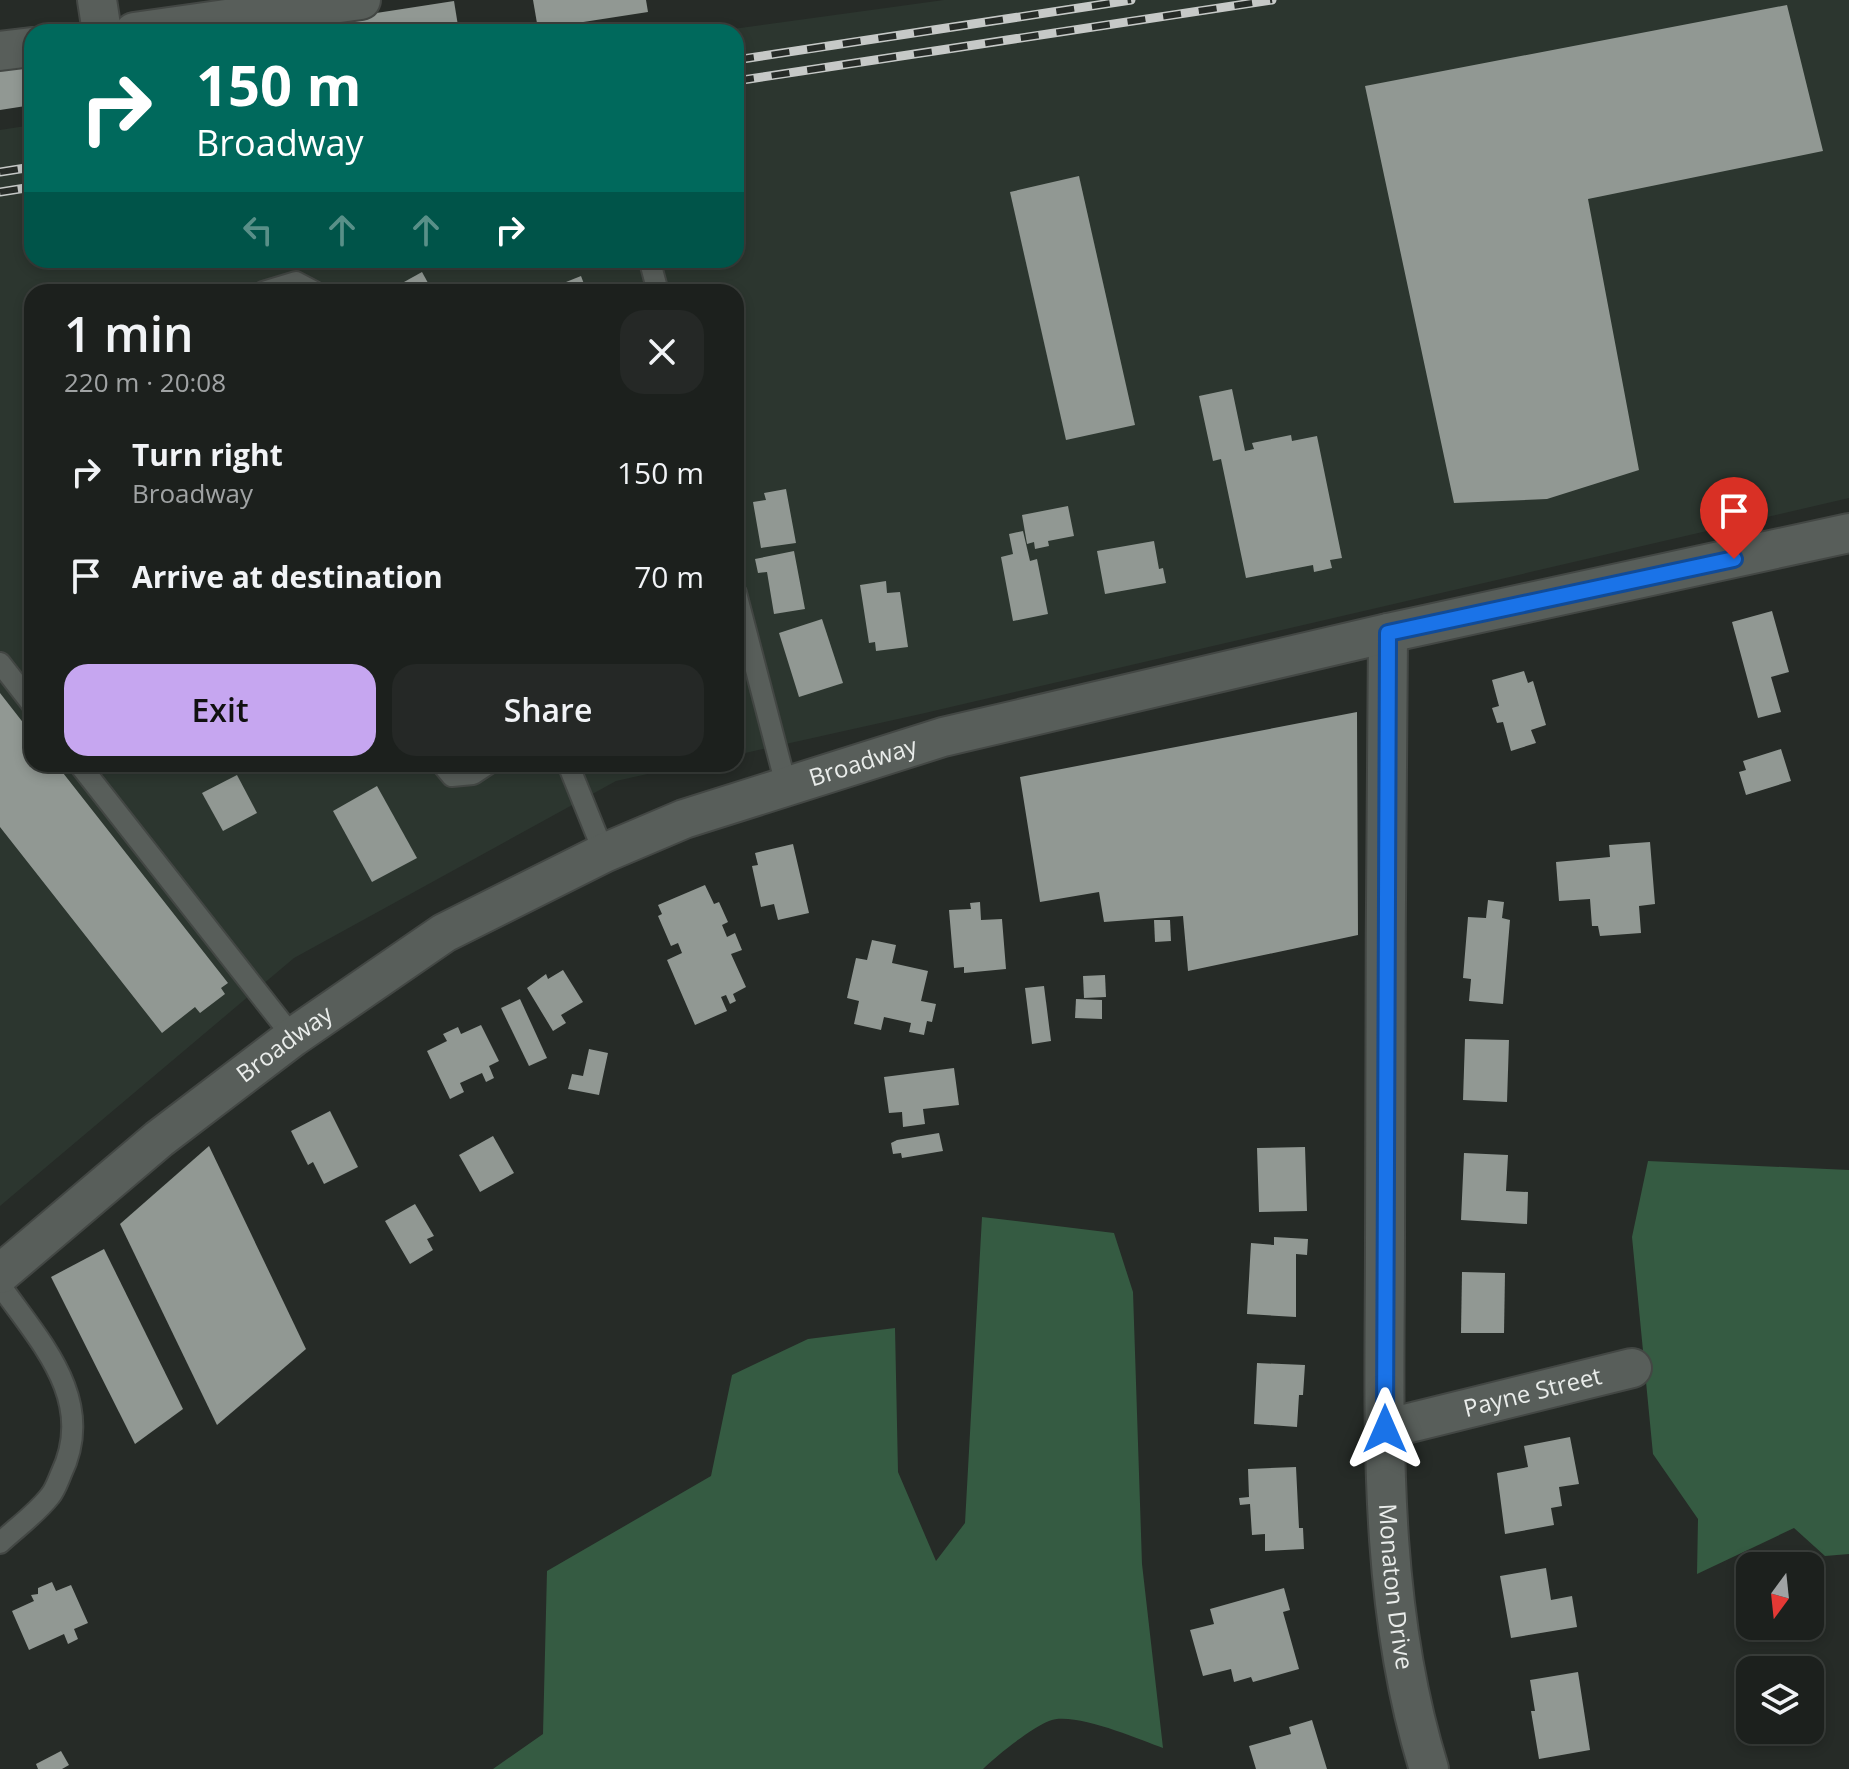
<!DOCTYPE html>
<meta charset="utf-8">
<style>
:root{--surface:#1c201d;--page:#252826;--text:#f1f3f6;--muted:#a0a3a4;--line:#3a3e3b;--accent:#c6a6f0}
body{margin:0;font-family:"Open Sans",sans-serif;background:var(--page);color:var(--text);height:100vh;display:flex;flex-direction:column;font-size:30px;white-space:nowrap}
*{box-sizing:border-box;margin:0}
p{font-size:26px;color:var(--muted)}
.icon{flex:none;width:44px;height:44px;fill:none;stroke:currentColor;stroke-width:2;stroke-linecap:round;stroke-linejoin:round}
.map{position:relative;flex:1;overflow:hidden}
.panel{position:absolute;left:24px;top:284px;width:720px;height:488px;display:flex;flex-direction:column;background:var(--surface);border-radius:24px;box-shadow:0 4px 12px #0003,0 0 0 2px var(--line)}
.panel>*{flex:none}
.hud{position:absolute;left:24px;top:24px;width:720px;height:244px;border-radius:24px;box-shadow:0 4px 12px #0003,0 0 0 2px var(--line);background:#00695c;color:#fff;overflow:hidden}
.needle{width:52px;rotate:195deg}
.buttons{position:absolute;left:1736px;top:1552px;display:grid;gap:16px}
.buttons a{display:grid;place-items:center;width:88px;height:88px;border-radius:16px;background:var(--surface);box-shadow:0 4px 12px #0003,0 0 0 2px var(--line);font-size:40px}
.pin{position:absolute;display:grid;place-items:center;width:68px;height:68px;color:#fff;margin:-82px -34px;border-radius:50% 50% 50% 0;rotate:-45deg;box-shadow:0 0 8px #0007}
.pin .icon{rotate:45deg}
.me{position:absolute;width:88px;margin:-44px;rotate:0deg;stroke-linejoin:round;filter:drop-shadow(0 0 6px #0008)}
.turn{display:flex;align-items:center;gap:28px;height:168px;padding:0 40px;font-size:36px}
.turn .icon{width:104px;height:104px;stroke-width:2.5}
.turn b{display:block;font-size:56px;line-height:68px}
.lanes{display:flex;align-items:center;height:76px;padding:0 40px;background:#0003;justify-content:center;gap:40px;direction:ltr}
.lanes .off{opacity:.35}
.round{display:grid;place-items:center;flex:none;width:84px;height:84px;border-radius:24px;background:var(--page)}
.head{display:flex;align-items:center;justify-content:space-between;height:136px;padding:0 40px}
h1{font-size:48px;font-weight:600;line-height:60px}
.button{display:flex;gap:16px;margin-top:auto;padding:16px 40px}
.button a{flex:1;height:92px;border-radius:24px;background:var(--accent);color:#111;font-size:32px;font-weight:600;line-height:92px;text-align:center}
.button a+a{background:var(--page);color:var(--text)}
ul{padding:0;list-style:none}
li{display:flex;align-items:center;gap:24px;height:104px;padding:0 40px}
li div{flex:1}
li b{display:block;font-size:30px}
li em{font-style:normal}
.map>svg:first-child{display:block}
.built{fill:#2c362f}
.green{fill:#355b42}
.building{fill:#919893}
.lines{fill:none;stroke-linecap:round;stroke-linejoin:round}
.service-casing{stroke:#434744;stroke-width:24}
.minor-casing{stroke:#434744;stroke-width:42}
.service{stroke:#585e5a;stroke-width:20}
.minor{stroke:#585e5a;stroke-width:38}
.rail-casing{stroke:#c6c9c7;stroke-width:9}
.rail{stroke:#262b27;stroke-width:6;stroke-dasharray:18;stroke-linecap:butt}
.route-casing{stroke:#114b97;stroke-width:20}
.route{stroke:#1a73e8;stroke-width:14}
.labels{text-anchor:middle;stroke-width:8;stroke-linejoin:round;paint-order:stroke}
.street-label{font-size:24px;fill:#e9ecea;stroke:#262b27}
</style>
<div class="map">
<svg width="1849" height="1769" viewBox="0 0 1849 1769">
<rect width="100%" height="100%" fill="#262b27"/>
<!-- built -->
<path class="built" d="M 944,0 L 1849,0 L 1849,498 L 925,713 L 736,755 L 736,292 L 32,292 L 32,764 L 692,764 L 616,781 L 294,958 L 0,1206 L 0,130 L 32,125 L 32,260 L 736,260 L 736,32 L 711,32 Z"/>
<!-- green -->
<g class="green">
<path d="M 1648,1161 L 1849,1170 L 1849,1554 L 1825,1556 L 1794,1528 L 1697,1574 L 1698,1519 L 1653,1454 L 1632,1237 Z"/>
<path d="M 982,1217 L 1114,1233 L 1133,1292 L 1142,1564 L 1163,1748 C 1137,1739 1074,1711 1049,1721 C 1030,1729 997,1755 983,1769 L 493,1769 L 543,1734 L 547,1571 L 711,1476 L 732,1375 L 808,1339 L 895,1328 L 898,1472 L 936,1561 L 965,1523 Z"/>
</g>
<!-- building -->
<g class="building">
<path d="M 533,0 L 646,0 L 648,12 L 538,29 Z"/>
<path d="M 454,1 L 459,32 L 346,32 L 344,18 Z"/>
<path d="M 1787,5 L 1823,151 L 1588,199 L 1639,470 L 1547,499 L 1454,503 L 1365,86 Z"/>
<path d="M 32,66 L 32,105 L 0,110 L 0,71 Z"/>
<path d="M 1079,176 L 1135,425 L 1066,440 L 1010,192 Z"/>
<path d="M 422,272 L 433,292 L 386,292 Z"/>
<path d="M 581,276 L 587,292 L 541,292 Z"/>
<path d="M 1232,389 L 1245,451 L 1254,449 L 1252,443 L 1291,435 L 1292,441 L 1317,436 L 1342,558 L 1330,560 L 1332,568 L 1314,572 L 1313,565 L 1246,578 L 1221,459 L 1213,461 L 1199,396 Z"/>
<path d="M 786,489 L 796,543 L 761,548 L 753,502 L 766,500 L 764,493 Z"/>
<path d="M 1068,506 L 1074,536 L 1048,541 L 1049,546 L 1035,549 L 1034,542 L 1027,544 L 1022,515 Z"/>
<path d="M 1023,531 L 1030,561 L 1037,559 L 1048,614 L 1013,621 L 1001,557 L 1013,554 L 1009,534 Z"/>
<path d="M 1154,541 L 1159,569 L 1163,568 L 1166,583 L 1105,594 L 1097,551 Z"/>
<path d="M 794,551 L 805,609 L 774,614 L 767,572 L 758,573 L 755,559 Z"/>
<path d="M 886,581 L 887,593 L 900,592 L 908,647 L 876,651 L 875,642 L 869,643 L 860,585 Z"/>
<path d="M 1772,611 L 1789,672 L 1771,677 L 1781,712 L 1758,718 L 1732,622 Z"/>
<path d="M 822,619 L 843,683 L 799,697 L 779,633 Z"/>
<path d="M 1524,671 L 1528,683 L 1533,681 L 1546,725 L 1531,730 L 1536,743 L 1511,751 L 1503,722 L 1497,723 L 1492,708 L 1499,706 L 1492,680 Z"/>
<path d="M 0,693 L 32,734 L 32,764 L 56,764 L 228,983 L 221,988 L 225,994 L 200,1013 L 195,1007 L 162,1033 L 0,827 Z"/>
<path d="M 1357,712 L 1358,935 L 1188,971 L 1183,916 L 1104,922 L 1099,892 L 1040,902 L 1020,777 Z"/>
<path d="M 1781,749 L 1791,781 L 1746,795 L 1739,772 L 1746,770 L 1743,761 Z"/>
<path d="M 237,775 L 257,813 L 223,831 L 202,793 Z"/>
<path d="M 377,786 L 417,858 L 372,882 L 333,811 Z"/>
<path d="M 1650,842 L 1655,904 L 1639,906 L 1641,933 L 1600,936 L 1598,926 L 1592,926 L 1590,899 L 1559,901 L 1556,862 L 1610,857 L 1609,845 Z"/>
<path d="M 793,844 L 809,913 L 778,920 L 774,904 L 761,907 L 752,866 L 758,865 L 755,853 Z"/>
<path d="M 705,885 L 714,904 L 719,902 L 728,922 L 722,925 L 727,937 L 735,933 L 742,950 L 731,954 L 746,987 L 733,994 L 736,1001 L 730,1004 L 726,995 L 721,997 L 727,1011 L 695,1025 L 667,960 L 682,953 L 678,943 L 671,946 L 658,916 L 662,914 L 658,905 Z"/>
<path d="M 1488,900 L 1504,902 L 1502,918 L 1510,920 L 1503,1004 L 1469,1001 L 1471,979 L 1463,978 L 1468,917 L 1486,918 Z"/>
<path d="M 980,902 L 981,920 L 1002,919 L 1006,969 L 964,973 L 964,967 L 954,968 L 949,910 L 971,909 L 970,903 Z"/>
<path d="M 1154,920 L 1170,920 L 1171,941 L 1155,942 Z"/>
<path d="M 872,940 L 896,945 L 892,963 L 928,971 L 921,1001 L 936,1004 L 932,1022 L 927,1021 L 924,1035 L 909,1032 L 911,1023 L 884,1017 L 881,1030 L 854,1024 L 859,1001 L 847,998 L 856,958 L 867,960 Z"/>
<path d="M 563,970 L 583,1002 L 561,1015 L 566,1023 L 553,1031 L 527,988 L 546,974 L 548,979 Z"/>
<path d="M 1105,975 L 1106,997 L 1084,998 L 1083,976 Z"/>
<path d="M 1044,986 L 1051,1041 L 1032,1044 L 1025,988 Z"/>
<path d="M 520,999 L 547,1058 L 529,1066 L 501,1008 Z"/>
<path d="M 1076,999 L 1102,1000 L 1102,1019 L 1075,1018 Z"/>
<path d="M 481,1025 L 499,1061 L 489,1066 L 494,1078 L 486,1082 L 482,1073 L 460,1083 L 464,1092 L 450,1099 L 427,1051 L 447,1041 L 443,1034 L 458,1027 L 461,1034 Z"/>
<path d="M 1465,1039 L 1509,1040 L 1507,1102 L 1463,1100 Z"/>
<path d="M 589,1049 L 608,1053 L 599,1095 L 568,1089 L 572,1074 L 583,1076 Z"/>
<path d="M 954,1068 L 959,1105 L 923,1109 L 925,1124 L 903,1127 L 902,1112 L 889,1113 L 884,1077 Z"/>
<path d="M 330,1111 L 358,1167 L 324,1184 L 313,1162 L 308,1165 L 291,1131 Z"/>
<path d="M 939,1133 L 943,1151 L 902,1158 L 901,1153 L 893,1154 L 891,1143 L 897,1140 Z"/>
<path d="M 493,1136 L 514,1173 L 480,1192 L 459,1155 Z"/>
<path d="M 209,1146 L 306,1349 L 217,1425 L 120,1224 Z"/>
<path d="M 1305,1147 L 1307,1211 L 1259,1212 L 1257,1148 Z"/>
<path d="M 1464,1153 L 1508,1155 L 1506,1191 L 1528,1192 L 1527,1224 L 1461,1220 Z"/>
<path d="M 415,1204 L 434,1236 L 427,1239 L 433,1250 L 410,1264 L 385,1221 Z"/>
<path d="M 1274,1237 L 1308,1239 L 1307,1255 L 1296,1254 L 1296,1317 L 1247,1314 L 1251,1243 L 1274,1245 Z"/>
<path d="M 104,1249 L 183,1409 L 135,1444 L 51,1277 Z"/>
<path d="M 1462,1272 L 1505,1273 L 1504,1333 L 1461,1333 Z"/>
<path d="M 1257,1363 L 1305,1365 L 1303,1395 L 1299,1395 L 1297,1427 L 1254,1424 Z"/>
<path d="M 1570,1437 L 1579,1484 L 1559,1487 L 1562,1506 L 1551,1508 L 1554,1525 L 1505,1534 L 1497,1473 L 1528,1467 L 1524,1446 Z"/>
<path d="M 1296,1467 L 1299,1528 L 1303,1528 L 1304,1549 L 1265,1551 L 1265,1534 L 1252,1535 L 1250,1504 L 1240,1505 L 1239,1498 L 1249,1497 L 1248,1469 Z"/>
<path d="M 1546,1568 L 1551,1600 L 1572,1596 L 1577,1627 L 1511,1638 L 1500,1576 Z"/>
<path d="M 52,1582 L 56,1591 L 71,1585 L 88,1623 L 74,1629 L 78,1639 L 68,1644 L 64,1634 L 29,1650 L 12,1611 L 34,1601 L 31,1595 L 38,1594 L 38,1588 Z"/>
<path d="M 1284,1588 L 1290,1610 L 1283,1612 L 1299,1669 L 1253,1682 L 1251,1677 L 1234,1682 L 1231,1669 L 1203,1676 L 1190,1630 L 1214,1624 L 1210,1609 Z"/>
<path d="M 1578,1672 L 1590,1750 L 1539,1759 L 1531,1711 L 1535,1711 L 1530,1680 Z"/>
<path d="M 1312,1720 L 1327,1769 L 1256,1769 L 1249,1746 L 1291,1734 L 1289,1727 Z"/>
<path d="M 61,1751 L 69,1765 L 62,1769 L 38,1769 L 36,1764 Z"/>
</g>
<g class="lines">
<defs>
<g id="service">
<path d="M 650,262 L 658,292"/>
<path d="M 263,292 L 296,282 L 315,292"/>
<path d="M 736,593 L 786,785"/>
<path d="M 0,663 L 32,704"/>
<path d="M 79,764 L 293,1037"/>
<path d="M 442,764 L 452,776 L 473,774 L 488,764"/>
<path d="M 568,764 L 604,853"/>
<path d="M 0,1285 C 40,1342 97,1400 61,1474 C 58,1481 55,1490 50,1496 C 36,1514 16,1528 0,1543"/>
</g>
<g id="minor">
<path d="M 97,0 L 102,32"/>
<path d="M 134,32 L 361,0"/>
<path d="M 0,51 L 32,47"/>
<path id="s1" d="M 1388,633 C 1386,835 1385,1038 1385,1240 C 1385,1416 1376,1599 1429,1769"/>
<path id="s2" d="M 0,1274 L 159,1139 L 293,1037 L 444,933 L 604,853 L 684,819 L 943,737 L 1388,633 L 1849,533"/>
<path id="s3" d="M 1385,1429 L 1632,1368"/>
</g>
</defs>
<!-- service casing -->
<use href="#service" class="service-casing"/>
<!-- minor casing -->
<use href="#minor" class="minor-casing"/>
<!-- service -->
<use href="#service" class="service"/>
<!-- minor -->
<use href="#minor" class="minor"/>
<defs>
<g id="rail">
<path d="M 736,60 L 1131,0"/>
<path d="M 736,81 L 1272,0"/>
<path d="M 0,172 L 32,167"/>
<path d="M 0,192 L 32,187"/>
</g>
</defs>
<!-- rail casing -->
<use href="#rail" class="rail-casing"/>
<!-- rail -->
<use href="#rail" class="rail"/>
</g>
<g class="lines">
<defs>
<path id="route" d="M 1385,1429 L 1388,633 L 1734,559"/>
</defs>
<!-- route casing -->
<use href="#route" class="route-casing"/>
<!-- route -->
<use href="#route" class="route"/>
</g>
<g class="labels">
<!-- street labels -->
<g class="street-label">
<text dy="8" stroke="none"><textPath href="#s2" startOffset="1014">Broadway</textPath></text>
<text dy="8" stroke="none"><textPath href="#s2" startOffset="366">Broadway</textPath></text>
<text dy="8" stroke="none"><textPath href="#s3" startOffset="152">Payne Street</textPath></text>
<text dy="8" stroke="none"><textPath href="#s1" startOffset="954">Monaton Drive</textPath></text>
</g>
</g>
</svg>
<div class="buttons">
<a><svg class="needle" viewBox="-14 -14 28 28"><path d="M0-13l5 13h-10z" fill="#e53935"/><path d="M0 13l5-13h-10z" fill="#a0a3a4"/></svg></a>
<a><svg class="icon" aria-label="layers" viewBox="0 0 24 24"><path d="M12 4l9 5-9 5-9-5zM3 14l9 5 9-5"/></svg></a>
</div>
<div class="pin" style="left:1734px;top:559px;background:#d93025"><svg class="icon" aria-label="arrive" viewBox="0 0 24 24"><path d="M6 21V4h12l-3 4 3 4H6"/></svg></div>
<svg class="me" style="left:1385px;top:1429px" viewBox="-20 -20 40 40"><path d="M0-17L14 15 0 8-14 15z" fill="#1a73e8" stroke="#fff" stroke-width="4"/></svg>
<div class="hud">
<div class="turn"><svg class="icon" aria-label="right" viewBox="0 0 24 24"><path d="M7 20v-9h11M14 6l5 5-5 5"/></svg><div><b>150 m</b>Broadway</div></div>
<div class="lanes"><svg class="icon off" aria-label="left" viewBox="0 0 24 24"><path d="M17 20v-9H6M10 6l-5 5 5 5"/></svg><svg class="icon off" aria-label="ahead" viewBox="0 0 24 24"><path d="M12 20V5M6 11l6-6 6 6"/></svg><svg class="icon off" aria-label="ahead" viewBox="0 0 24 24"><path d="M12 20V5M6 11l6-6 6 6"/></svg><svg class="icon" aria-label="right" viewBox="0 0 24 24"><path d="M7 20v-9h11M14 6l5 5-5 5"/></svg></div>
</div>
<section class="panel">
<div class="head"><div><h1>1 min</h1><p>220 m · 20:08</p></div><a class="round"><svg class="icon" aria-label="close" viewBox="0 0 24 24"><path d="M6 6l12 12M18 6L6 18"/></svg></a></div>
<ul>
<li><svg class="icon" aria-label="right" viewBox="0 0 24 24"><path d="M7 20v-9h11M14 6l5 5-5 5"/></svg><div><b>Turn right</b><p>Broadway</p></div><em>150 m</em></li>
<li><svg class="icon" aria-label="arrive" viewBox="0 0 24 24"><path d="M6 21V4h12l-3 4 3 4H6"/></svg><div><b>Arrive at destination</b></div><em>70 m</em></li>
</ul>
<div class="button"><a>Exit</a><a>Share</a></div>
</section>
</div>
